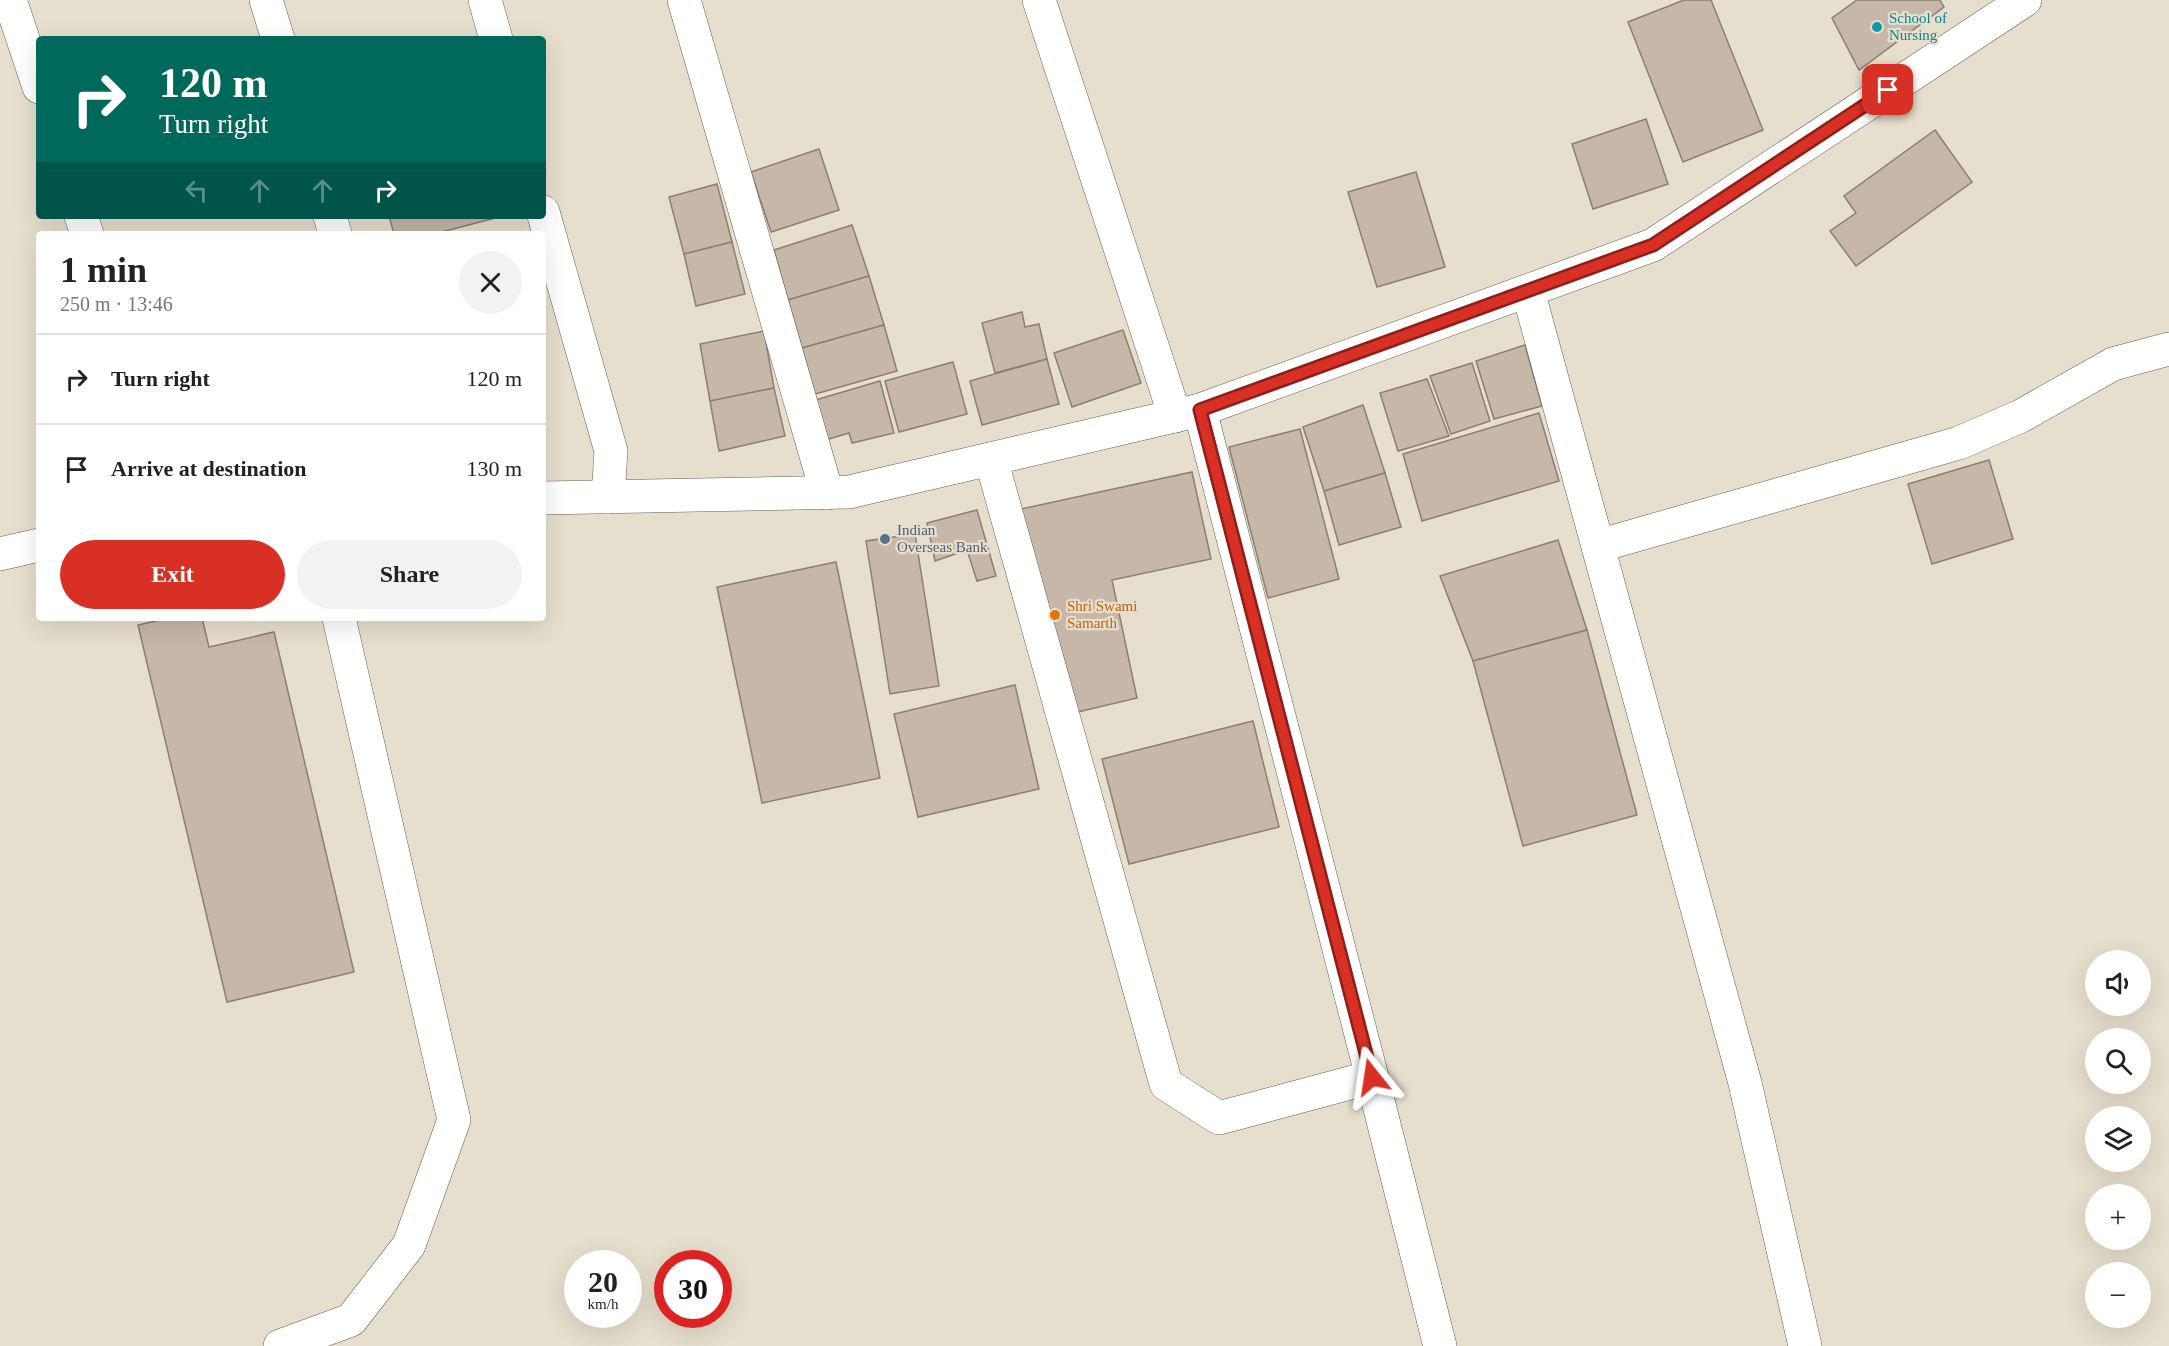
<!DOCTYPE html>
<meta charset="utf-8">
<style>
:root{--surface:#fff;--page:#f2f2f2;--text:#222;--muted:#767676;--line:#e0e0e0;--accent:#d93025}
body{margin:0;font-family:"Times New Roman",serif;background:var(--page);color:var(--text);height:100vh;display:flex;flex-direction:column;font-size:22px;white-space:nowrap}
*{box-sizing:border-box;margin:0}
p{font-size:20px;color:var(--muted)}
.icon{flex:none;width:33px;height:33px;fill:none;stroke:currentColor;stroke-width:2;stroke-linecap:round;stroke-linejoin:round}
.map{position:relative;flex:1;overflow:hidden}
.details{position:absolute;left:36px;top:231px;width:510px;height:390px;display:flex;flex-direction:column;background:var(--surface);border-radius:6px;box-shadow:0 6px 24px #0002}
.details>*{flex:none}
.guide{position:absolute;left:36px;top:36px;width:510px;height:183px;border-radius:6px;box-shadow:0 6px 24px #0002;background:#00695c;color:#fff;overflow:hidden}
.buttons{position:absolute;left:2085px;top:950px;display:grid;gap:12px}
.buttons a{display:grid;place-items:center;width:66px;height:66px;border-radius:50%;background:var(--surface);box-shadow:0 6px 24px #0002;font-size:30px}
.speed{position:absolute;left:564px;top:1250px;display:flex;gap:12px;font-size:30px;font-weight:700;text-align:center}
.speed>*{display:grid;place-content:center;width:78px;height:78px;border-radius:50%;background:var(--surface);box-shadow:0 6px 24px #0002;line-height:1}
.speed small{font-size:15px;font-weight:400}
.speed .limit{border:9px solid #d22;background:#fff;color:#111}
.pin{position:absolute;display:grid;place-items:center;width:51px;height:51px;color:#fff;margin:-26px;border-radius:12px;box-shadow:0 3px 9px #0006}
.me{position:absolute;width:66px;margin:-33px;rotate:345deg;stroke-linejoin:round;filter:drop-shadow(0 0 4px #0008)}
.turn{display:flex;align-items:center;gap:21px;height:126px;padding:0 24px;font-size:27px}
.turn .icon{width:78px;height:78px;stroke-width:2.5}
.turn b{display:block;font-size:42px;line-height:51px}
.lanes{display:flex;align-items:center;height:57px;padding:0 24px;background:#0003;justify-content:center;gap:30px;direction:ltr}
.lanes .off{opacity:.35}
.round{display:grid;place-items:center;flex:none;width:63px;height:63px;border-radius:32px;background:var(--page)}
.overview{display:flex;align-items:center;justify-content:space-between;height:102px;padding:0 24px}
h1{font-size:36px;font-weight:800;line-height:45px}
.cta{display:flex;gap:12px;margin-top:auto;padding:12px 24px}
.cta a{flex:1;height:69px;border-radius:36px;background:var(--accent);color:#fff;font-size:24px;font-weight:800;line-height:69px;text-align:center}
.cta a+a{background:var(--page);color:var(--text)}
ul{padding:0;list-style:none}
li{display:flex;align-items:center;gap:18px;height:90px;padding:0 24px;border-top:2px solid var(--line)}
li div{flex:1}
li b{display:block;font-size:22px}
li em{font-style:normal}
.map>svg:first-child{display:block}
.building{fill:#c6b7a9;stroke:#8c7e71;stroke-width:1.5}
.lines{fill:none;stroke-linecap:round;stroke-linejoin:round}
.minor-casing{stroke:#655f4f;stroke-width:34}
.minor{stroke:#fff;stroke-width:33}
.route-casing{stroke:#8d1f18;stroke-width:15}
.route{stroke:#d93025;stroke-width:10}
.culture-dot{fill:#0f9aa8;stroke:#e7dfcd;stroke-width:2}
.service-dot{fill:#5c6f8a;stroke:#e7dfcd;stroke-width:2}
.food-dot{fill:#e8710a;stroke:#e7dfcd;stroke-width:2}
.labels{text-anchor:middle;stroke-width:4.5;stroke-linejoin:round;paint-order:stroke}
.culture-label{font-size:15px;fill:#0d838f;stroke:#e7dfcd;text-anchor:start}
.service-label{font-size:15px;fill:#4e5e75;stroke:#e7dfcd;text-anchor:start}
.food-label{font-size:15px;fill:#c56008;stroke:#e7dfcd;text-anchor:start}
</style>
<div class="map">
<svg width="2169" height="1346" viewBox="0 0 2169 1346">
<rect width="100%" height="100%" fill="#e7dfcd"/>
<!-- building -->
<g class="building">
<path d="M 1684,0 L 1711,0 L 1763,130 L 1683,162 L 1628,22 Z"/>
<path d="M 1857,0 L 1940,0 L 1944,7 L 1859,70 L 1832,18 Z"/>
<path d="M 1646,119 L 1668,184 L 1593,209 L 1572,144 Z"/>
<path d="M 1935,130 L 1972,182 L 1856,266 L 1830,231 L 1856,213 L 1844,196 Z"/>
<path d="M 819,149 L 839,210 L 771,232 L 751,172 Z"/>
<path d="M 1416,172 L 1445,267 L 1377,287 L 1348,192 Z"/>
<path d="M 717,184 L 732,242 L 684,254 L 669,197 Z"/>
<path d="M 389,216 L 503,216 L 434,234 L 394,234 Z"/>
<path d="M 852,225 L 869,276 L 788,300 L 774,250 Z"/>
<path d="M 732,242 L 745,294 L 696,306 L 684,254 Z"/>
<path d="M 869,276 L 884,325 L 802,348 L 788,300 Z"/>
<path d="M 1022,312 L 1025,327 L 1039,324 L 1047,359 L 995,373 L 982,323 Z"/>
<path d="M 884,325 L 897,371 L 815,394 L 802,348 Z"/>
<path d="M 1123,330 L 1141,383 L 1072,407 L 1054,353 Z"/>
<path d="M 764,331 L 774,388 L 710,401 L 700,344 Z"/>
<path d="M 1525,345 L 1542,406 L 1494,419 L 1476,361 Z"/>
<path d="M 1047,359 L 1059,404 L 982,425 L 970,381 Z"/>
<path d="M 953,362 L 967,414 L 899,432 L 885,381 Z"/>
<path d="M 1472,363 L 1490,421 L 1451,434 L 1430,376 Z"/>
<path d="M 1427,379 L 1449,436 L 1398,451 L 1380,393 Z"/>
<path d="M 880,381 L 894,433 L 852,443 L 849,433 L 822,441 L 812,401 Z"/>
<path d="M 774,388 L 785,436 L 719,451 L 710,401 Z"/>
<path d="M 1363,405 L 1385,473 L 1324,491 L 1303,427 Z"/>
<path d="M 1539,413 L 1559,481 L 1422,521 L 1403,454 Z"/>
<path d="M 1300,429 L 1339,579 L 1268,598 L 1229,447 Z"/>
<path d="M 1989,460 L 2013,539 L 1932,564 L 1908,484 Z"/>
<path d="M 1192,472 L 1211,559 L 1112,580 L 1137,698 L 1065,715 L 1021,509 Z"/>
<path d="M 1385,473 L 1401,527 L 1339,545 L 1324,491 Z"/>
<path d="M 977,510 L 996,576 L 977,581 L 967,550 L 935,561 L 927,523 Z"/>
<path d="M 915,534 L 939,686 L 890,694 L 866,541 Z"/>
<path d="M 1558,540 L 1587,630 L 1473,661 L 1440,576 Z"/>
<path d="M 836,562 L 880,778 L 762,803 L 717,587 Z"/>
<path d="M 169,618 L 202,618 L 209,647 L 274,632 L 354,972 L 227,1002 L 138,625 Z"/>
<path d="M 1587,630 L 1637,815 L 1523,846 L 1473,661 Z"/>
<path d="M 1015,685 L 1039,789 L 918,817 L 894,714 Z"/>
<path d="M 1253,721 L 1279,827 L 1129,864 L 1102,759 Z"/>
</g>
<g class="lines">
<defs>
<g id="minor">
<path d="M 10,0 L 39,87"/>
<path d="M 266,0 L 278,39"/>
<path d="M 485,0 L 496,39"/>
<path d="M 684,0 L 827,493"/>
<path d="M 1039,0 L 1175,416"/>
<path d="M 543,212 L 611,451 L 608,497"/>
<path d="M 81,216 L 87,234"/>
<path d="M 330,216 L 335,234"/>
<path d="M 1528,291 L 1745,1083 L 1805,1346"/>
<path d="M 991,459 L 1166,1084 L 1219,1118 L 1372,1077 L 1200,410"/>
<path d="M 543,498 L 849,492 L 1200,410 L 1653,245 L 2025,0"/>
<path d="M 1598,546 L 1959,443 L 2021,416 L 2113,364 L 2169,349"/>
<path d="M 0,554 L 39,545"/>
<path d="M 1372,1077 L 1440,1346"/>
<path d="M 280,1346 L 351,1320 L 409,1245 L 454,1120 L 339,618"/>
</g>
</defs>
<!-- minor casing -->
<use href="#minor" class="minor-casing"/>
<!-- minor -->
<use href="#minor" class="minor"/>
</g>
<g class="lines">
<defs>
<path id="route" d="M 1372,1077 L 1200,410 L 1653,245 L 1888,90"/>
</defs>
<!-- route casing -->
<use href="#route" class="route-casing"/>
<!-- route -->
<use href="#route" class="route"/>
</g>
<!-- markers -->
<circle class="culture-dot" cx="1877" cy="27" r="6"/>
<circle class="service-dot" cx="885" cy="539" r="6"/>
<circle class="food-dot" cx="1055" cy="615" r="6"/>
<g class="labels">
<!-- culture labels -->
<g class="culture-label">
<text x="1889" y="23">School of<tspan x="1889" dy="17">Nursing</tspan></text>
</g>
<!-- service labels -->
<g class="service-label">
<text x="897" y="535">Indian<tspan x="897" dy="17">Overseas Bank</tspan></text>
</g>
<!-- food labels -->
<g class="food-label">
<text x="1067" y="611">Shri Swami<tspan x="1067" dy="17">Samarth</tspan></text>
</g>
</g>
</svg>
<div class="buttons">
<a><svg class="icon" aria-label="sound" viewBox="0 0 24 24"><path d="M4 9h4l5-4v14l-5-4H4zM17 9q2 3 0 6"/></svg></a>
<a><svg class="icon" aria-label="search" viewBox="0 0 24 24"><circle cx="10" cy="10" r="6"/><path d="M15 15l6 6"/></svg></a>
<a><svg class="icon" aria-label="layers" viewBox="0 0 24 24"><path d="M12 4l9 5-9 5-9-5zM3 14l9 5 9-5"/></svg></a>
<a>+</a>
<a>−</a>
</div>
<div class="speed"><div>20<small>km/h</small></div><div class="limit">30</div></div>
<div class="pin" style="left:1888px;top:90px;background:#d93025"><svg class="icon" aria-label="arrive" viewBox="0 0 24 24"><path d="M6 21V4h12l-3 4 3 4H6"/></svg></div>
<svg class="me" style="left:1372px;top:1077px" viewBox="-20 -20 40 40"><path d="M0-17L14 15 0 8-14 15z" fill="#d93025" stroke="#fff" stroke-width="4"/></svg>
<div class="guide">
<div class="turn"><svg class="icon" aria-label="right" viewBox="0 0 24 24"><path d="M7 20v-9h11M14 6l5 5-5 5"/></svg><div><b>120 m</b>Turn right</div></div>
<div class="lanes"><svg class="icon off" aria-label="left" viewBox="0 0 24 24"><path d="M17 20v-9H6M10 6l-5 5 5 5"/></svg><svg class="icon off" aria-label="ahead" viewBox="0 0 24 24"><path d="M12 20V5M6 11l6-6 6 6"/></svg><svg class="icon off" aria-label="ahead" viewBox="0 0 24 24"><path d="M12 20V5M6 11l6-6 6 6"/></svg><svg class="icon" aria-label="right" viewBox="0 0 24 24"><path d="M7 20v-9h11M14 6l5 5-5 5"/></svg></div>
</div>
<section class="details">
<div class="overview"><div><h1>1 min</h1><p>250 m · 13:46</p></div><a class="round"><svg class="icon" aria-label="close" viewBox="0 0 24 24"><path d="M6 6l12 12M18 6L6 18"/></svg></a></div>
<ul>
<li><svg class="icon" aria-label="right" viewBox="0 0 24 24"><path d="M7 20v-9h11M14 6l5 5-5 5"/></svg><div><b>Turn right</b></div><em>120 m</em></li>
<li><svg class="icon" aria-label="arrive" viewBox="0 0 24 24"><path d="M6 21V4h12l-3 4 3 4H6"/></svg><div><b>Arrive at destination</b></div><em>130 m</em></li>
</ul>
<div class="cta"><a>Exit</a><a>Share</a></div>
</section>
</div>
